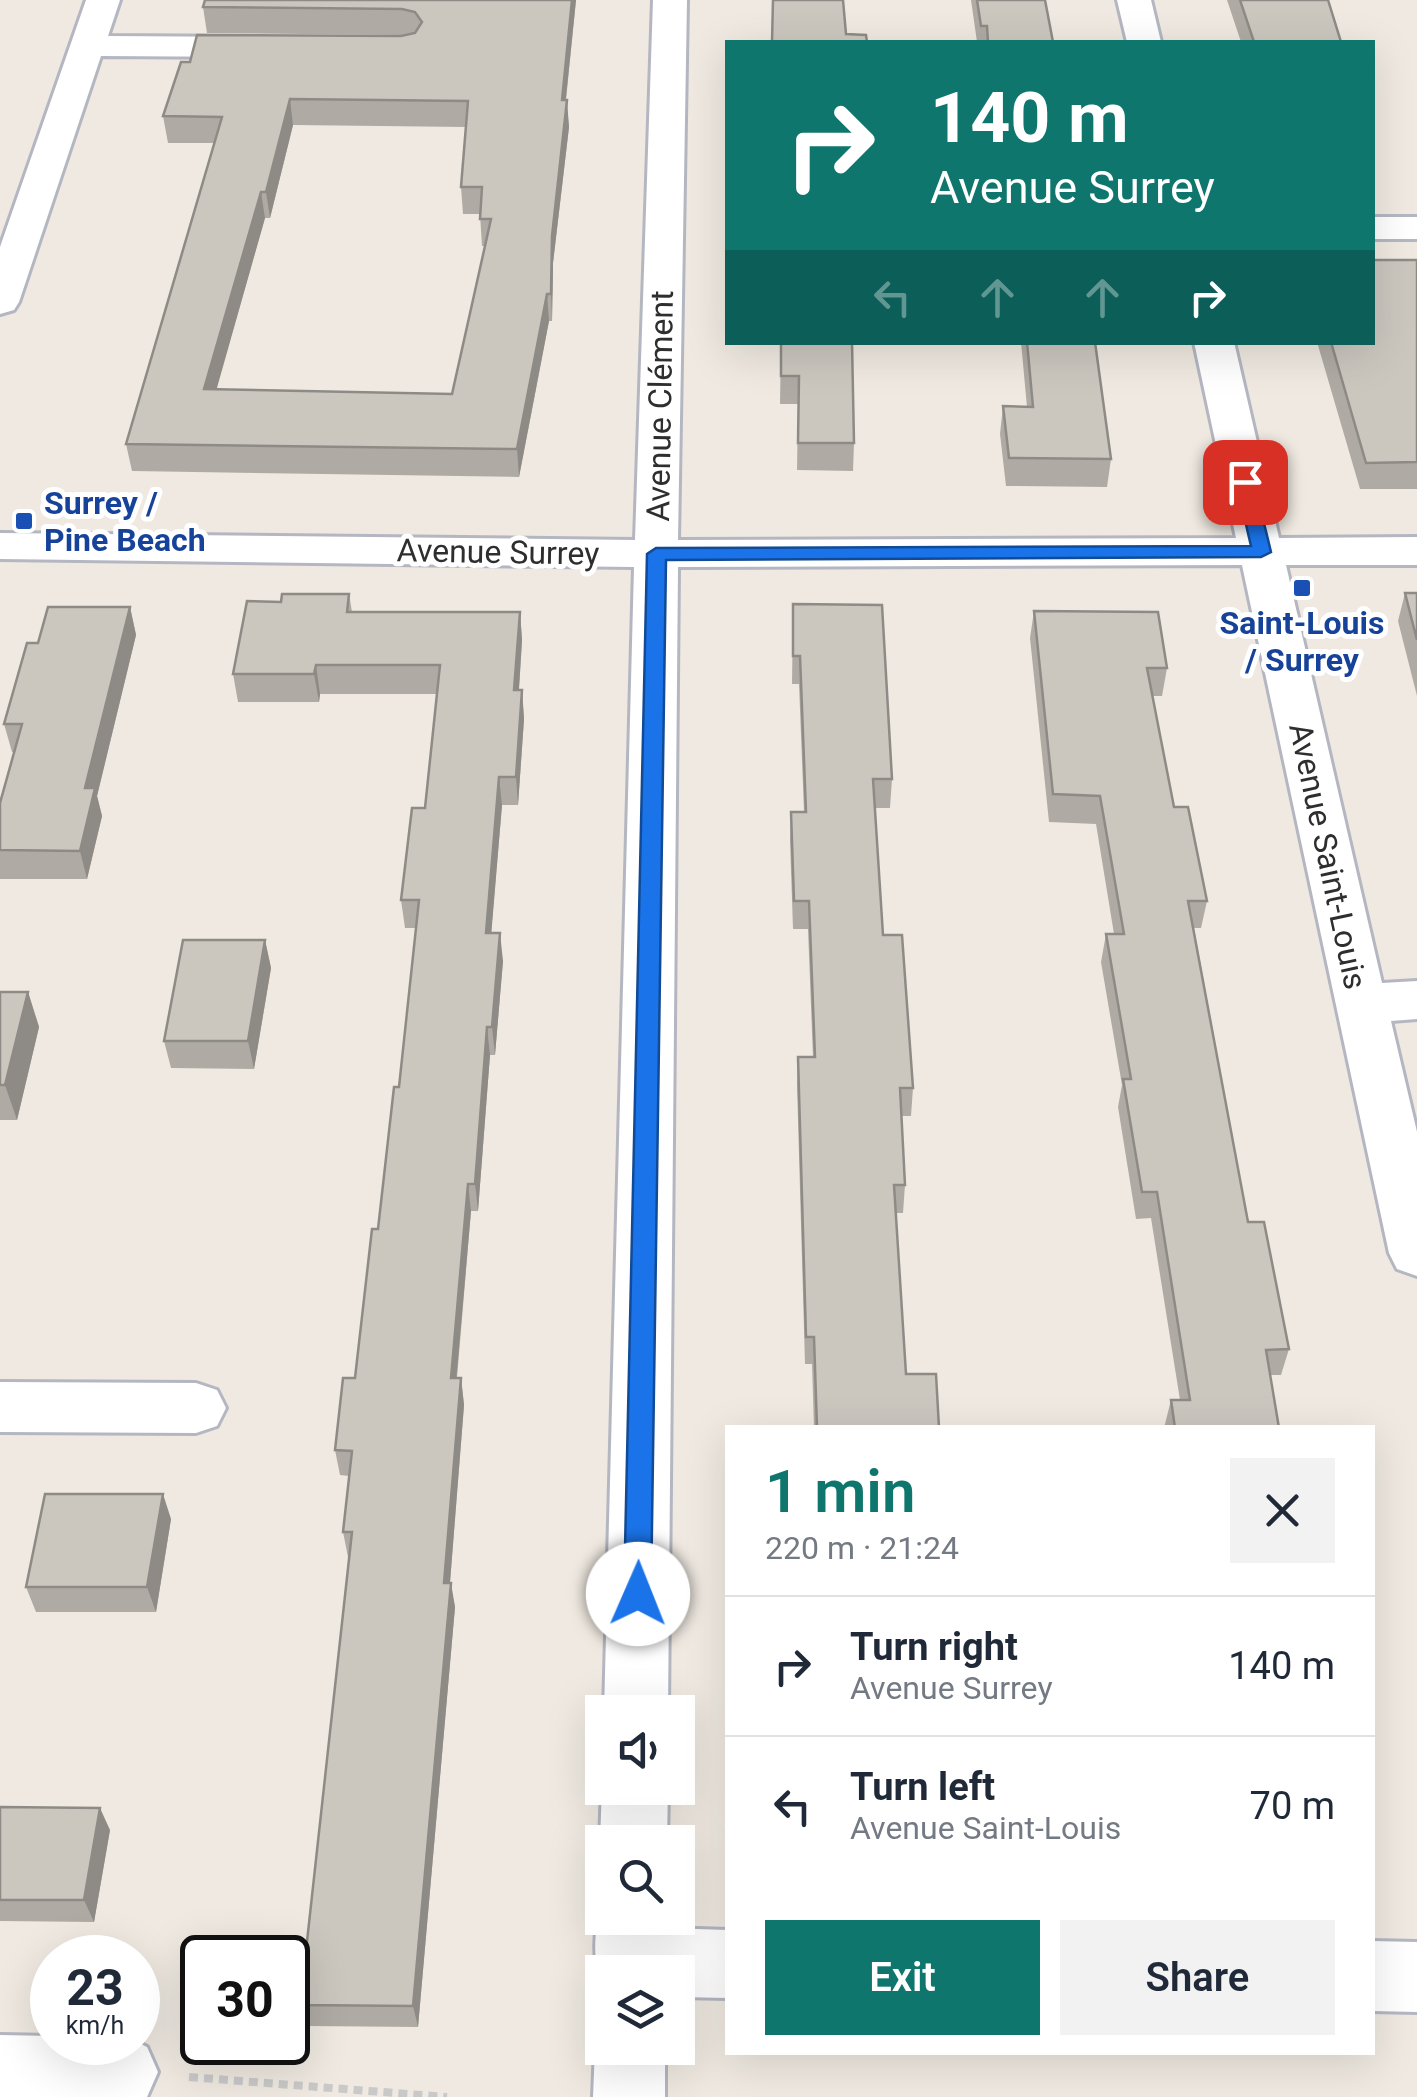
<!DOCTYPE html>
<meta charset="utf-8">
<style>
:root{--surface:#fff;--page:#f2f2f3;--text:#1f2937;--muted:#747a83;--line:#e0e1e3;--accent:#0f766e}
body{margin:0;font-family:Roboto,sans-serif;background:var(--page);color:var(--text);height:100vh;display:flex;flex-direction:column;font-size:38px;white-space:nowrap}
*{box-sizing:border-box;margin:0}
p{font-size:32px;color:var(--muted)}
.icon{flex:none;width:55px;height:55px;fill:none;stroke:currentColor;stroke-width:2;stroke-linecap:round;stroke-linejoin:round}
.map{position:relative;flex:1;overflow:hidden}
.drawer{position:absolute;left:725px;top:1425px;width:650px;height:630px;display:flex;flex-direction:column;background:var(--surface);border-radius:0px;box-shadow:0 10px 40px #0002}
.drawer>*{flex:none}
.top-card{position:absolute;left:725px;top:40px;width:650px;height:305px;border-radius:0px;box-shadow:0 10px 40px #0002;background:#0f766e;color:#fff;overflow:hidden}
.tools{position:absolute;left:585px;top:1695px;display:grid;gap:20px}
.tools a{display:grid;place-items:center;width:110px;height:110px;border-radius:0px;background:var(--surface);box-shadow:0 10px 40px #0002;font-size:50px}
.speed{position:absolute;left:30px;top:1935px;display:flex;gap:20px;font-size:50px;font-weight:700;text-align:center}
.speed>*{display:grid;place-content:center;width:130px;height:130px;border-radius:50%;background:var(--surface);box-shadow:0 10px 40px #0002;line-height:1}
.speed small{font-size:25px;font-weight:400}
.speed .limit{border:5px solid #111;border-radius:15px;background:#fff;color:#111}
.pin{position:absolute;display:grid;place-items:center;width:85px;height:85px;color:#fff;margin:-42px;border-radius:20px;box-shadow:0 5px 15px #0006}
.me{position:absolute;width:110px;margin:-55px;rotate:1deg;stroke-linejoin:round;filter:drop-shadow(0 0 8px #0008)}
.turn{display:flex;align-items:center;gap:35px;height:210px;padding:0 40px;font-size:45px}
.turn .icon{width:130px;height:130px;stroke-width:2.5}
.turn b{display:block;font-size:70px;line-height:85px}
.lanes{display:flex;align-items:center;height:95px;padding:0 40px;background:#0003;justify-content:center;gap:50px;direction:ltr}
.lanes .off{opacity:.35}
.round{display:grid;place-items:center;flex:none;width:105px;height:105px;border-radius:0px;background:var(--page)}
.headline{display:flex;align-items:center;justify-content:space-between;height:170px;padding:0 40px}
h1{font-size:60px;font-weight:600;line-height:75px;color:var(--accent)}
.cta{display:flex;gap:20px;margin-top:auto;padding:20px 40px}
.cta a{flex:1;height:115px;border-radius:0px;background:var(--accent);color:#fff;font-size:40px;font-weight:600;line-height:115px;text-align:center}
.cta a+a{background:var(--page);color:var(--text)}
ul{padding:0;list-style:none}
li{display:flex;align-items:center;gap:30px;height:140px;padding:0 40px;border-top:2px solid var(--line)}
li div{flex:1}
li b{display:block;font-size:38px}
li em{font-style:normal}
.map>svg:first-child{display:block}
.lines{fill:none;stroke-linecap:round;stroke-linejoin:round}
.minor-casing{stroke:#b4b7c1;stroke-width:6}
.path{stroke:#c9c9c9;stroke-width:8;stroke-dasharray:9 6;stroke-linecap:butt}
.minor{fill:#fff;fill-rule:evenodd}
.wall{fill:#afaba4;fill-rule:evenodd}
.shaded-wall{fill:#8e8b86}
.building{fill:#cbc7bf;stroke:#8e8b86;stroke-width:2.5;fill-rule:evenodd}
.route{fill:#1a73e8;stroke:#114b97;stroke-width:2.5}
.transit-dot{fill:#1a4fb4;stroke:#fff;stroke-width:4}
.labels{text-anchor:middle;stroke-width:10;stroke-linejoin:round;paint-order:stroke}
.street-label{font-size:32px;fill:#2e2e2e;stroke:#fff}
.transit-label{font-size:32px;font-weight:bold;fill:#164399;stroke:#fff;text-anchor:start}
</style>
<div class="map">
<svg width="1417" height="2097" viewBox="0 0 1417 2097">
<rect width="100%" height="100%" fill="#efe9e1"/>
<g class="lines">
<defs>
<g id="minor">
<path d="M 86,0 L 120,0 L 108,36 L 263,37 L 275,40 L 280,47 L 275,54 L 263,57 L 101,56 L 19,302 L 14,310 L 0,314 L 0,247 Z"/>
<path d="M 653,0 L 687,0 L 678,540 L 1236,538 L 1194,342 L 1234,342 L 1279,538 L 1417,537 L 1417,565 L 1286,565 L 1382,983 L 1417,981 L 1417,1019 L 1391,1021 L 1417,1132 L 1417,1276 L 1397,1269 L 1389,1253 L 1242,565 L 678,567 L 668,1712 L 604,1712 L 634,567 L 0,559 L 0,533 L 635,540 Z"/>
<path d="M 1117,0 L 1151,0 L 1161,42 L 1127,42 Z"/>
<rect x="1372" y="217" width="45" height="22"/>
<path d="M 0,1382 L 196,1383 L 217,1390 L 226,1408 L 217,1426 L 196,1433 L 0,1432 Z"/>
<path d="M 602,1787 L 668,1788 L 667,1842 L 602,1842 L 602,1847 L 600,1842 Z"/>
<path d="M 602,1907 L 602,1918 L 666,1918 L 666,1928 L 728,1930 L 728,1998 L 678,1997 L 678,1972 L 602,1972 L 602,1987 C 593,1965 593,1929 602,1907 Z"/>
<path d="M 1372,1941 L 1417,1942 L 1417,2012 L 1372,2011 Z"/>
<path d="M 602,2029 L 602,2048 L 665,2048 L 665,2097 L 593,2097 L 595,2048 Z"/>
<path d="M 0,2035 L 52,2036 L 52,2042 L 137,2042 L 147,2047 L 158,2072 L 147,2097 L 0,2097 Z"/>
</g>
</defs>
<!-- minor casing -->
<use href="#minor" class="minor-casing"/>
<!-- path -->
<path class="path" d="M 189,2077 L 447,2097"/>
<!-- minor -->
<use href="#minor" class="minor"/>
</g>
<!-- wall -->
<g class="wall">
<path d="M 576,0 L 566,100 L 569,127 L 553,263 L 552,321 L 549,321 L 519,477 L 132,471 L 126,444 L 214,143 L 168,143 L 163,116 L 406,35 L 207,33 L 203,7 ZM 293,125 L 466,127 L 461,187 L 463,214 L 480,214 L 482,246 L 485,246 L 452,394 L 216,389 L 265,218 L 270,218 Z"/>
<path d="M 971,0 L 1045,0 L 1053,42 L 977,42 Z"/>
<path d="M 1227,0 L 1328,0 L 1341,42 L 1241,42 Z"/>
<path d="M 1417,260 L 1417,489 L 1360,489 L 1317,342 L 1372,342 Z"/>
<path d="M 781,342 L 854,443 L 853,471 L 797,470 L 798,404 L 780,404 Z"/>
<path d="M 1021,342 L 1095,342 L 1111,459 L 1107,487 L 1006,486 L 1000,434 L 1003,406 L 1027,407 Z"/>
<path d="M 1405,593 L 1417,593 L 1417,696 L 1398,621 Z"/>
<path d="M 349,594 L 352,612 L 520,612 L 522,640 L 519,690 L 522,690 L 524,719 L 518,805 L 502,805 L 491,933 L 503,961 L 495,1055 L 490,1055 L 478,1211 L 471,1211 L 457,1378 L 461,1378 L 464,1405 L 450,1583 L 455,1607 L 418,2027 L 307,2026 L 300,2005 L 350,1557 L 348,1557 L 343,1532 L 349,1476 L 340,1475 L 335,1450 L 355,1378 L 399,1087 L 416,928 L 405,928 L 401,900 L 425,808 L 437,694 L 320,694 L 319,702 L 238,702 L 233,674 L 281,602 Z"/>
<path d="M 793,604 L 892,779 L 890,808 L 875,808 L 883,935 L 913,1088 L 911,1116 L 901,1116 L 905,1185 L 903,1213 L 896,1213 L 906,1374 L 939,1428 L 814,1428 L 812,1364 L 805,1364 L 797,1085 L 798,1057 L 813,1057 L 808,929 L 793,929 L 790,840 L 791,812 L 804,812 L 799,684 L 792,684 Z"/>
<path d="M 130,607 L 136,635 L 97,796 L 102,816 L 87,879 L 0,879 L 0,803 L 14,752 L 12,752 L 4,724 L 38,643 Z"/>
<path d="M 1034,611 L 1167,668 L 1162,696 L 1152,696 L 1174,807 L 1207,901 L 1201,928 L 1194,928 L 1248,1222 L 1289,1349 L 1281,1375 L 1270,1375 L 1279,1428 L 1164,1428 L 1171,1400 L 1180,1400 L 1151,1218 L 1136,1219 L 1118,1107 L 1122,1085 L 1101,962 L 1106,934 L 1114,934 L 1096,824 L 1049,822 L 1030,638 Z"/>
<path d="M 265,940 L 271,968 L 254,1069 L 171,1068 L 164,1041 Z"/>
<path d="M 0,992 L 28,992 L 39,1027 L 17,1120 L 0,1120 Z"/>
<path d="M 171,1519 L 156,1612 L 36,1612 L 26,1587 Z"/>
<path d="M 0,1807 L 110,1830 L 94,1922 L 0,1921 Z"/>
</g>
<!-- shaded-wall -->
<g class="shaded-wall">
<path d="M 572,0 L 576,0 L 563,126 L 562,100 Z"/>
<path d="M 290,99 L 293,125 L 270,218 L 266,192 Z"/>
<path d="M 567,100 L 569,127 L 553,263 L 552,321 L 551,294 L 552,236 Z"/>
<path d="M 261,192 L 265,218 L 209,416 L 204,389 Z"/>
<path d="M 547,294 L 549,321 L 519,477 L 517,449 Z"/>
<path d="M 130,607 L 136,635 L 97,796 L 102,816 L 87,879 L 80,851 L 85,788 Z"/>
<path d="M 520,612 L 522,640 L 517,719 L 514,690 Z"/>
<path d="M 316,665 L 320,694 L 319,702 L 314,674 Z"/>
<path d="M 522,690 L 524,719 L 518,805 L 516,777 Z"/>
<path d="M 499,777 L 502,805 L 489,961 L 486,933 Z"/>
<path d="M 500,933 L 503,961 L 495,1055 L 492,1027 Z"/>
<path d="M 265,940 L 271,968 L 254,1069 L 248,1041 Z"/>
<path d="M 28,992 L 39,1027 L 17,1120 L 5,1085 Z"/>
<path d="M 487,1027 L 490,1055 L 478,1211 L 475,1184 Z"/>
<path d="M 468,1184 L 471,1211 L 454,1405 L 451,1378 Z"/>
<path d="M 461,1378 L 464,1405 L 448,1607 L 444,1583 Z"/>
<path d="M 163,1494 L 171,1519 L 156,1612 L 147,1587 Z"/>
<path d="M 451,1583 L 455,1607 L 418,2027 L 413,2006 Z"/>
<path d="M 100,1808 L 110,1830 L 94,1922 L 84,1900 Z"/>
</g>
<!-- building -->
<g class="building">
<path d="M 205,0 L 572,0 L 562,100 L 567,100 L 552,236 L 551,294 L 547,294 L 517,449 L 126,444 L 222,117 L 163,116 L 181,62 L 190,62 L 197,35 L 401,36 L 415,33 L 422,22 L 415,12 L 402,9 L 203,7 ZM 290,99 L 468,101 L 461,187 L 482,187 L 480,219 L 491,219 L 452,394 L 204,389 L 261,192 L 266,192 Z"/>
<path d="M 773,0 L 843,0 L 846,34 L 866,35 L 867,42 L 772,42 Z"/>
<path d="M 977,0 L 1045,0 L 1053,42 L 988,42 L 987,26 L 981,26 Z"/>
<path d="M 1240,0 L 1328,0 L 1341,42 L 1254,42 Z"/>
<path d="M 1372,260 L 1417,260 L 1417,462 L 1366,463 L 1331,342 L 1372,342 Z"/>
<path d="M 781,342 L 852,342 L 854,443 L 798,443 L 799,376 L 781,376 Z"/>
<path d="M 1027,342 L 1095,342 L 1111,459 L 1009,458 L 1003,406 L 1033,407 Z"/>
<path d="M 1405,593 L 1417,593 L 1417,640 Z"/>
<path d="M 282,594 L 349,594 L 347,612 L 520,612 L 514,690 L 522,690 L 516,777 L 499,777 L 486,933 L 500,933 L 492,1027 L 487,1027 L 475,1184 L 468,1184 L 451,1378 L 461,1378 L 444,1583 L 451,1583 L 413,2006 L 300,2005 L 352,1532 L 343,1532 L 352,1451 L 335,1450 L 343,1378 L 355,1378 L 372,1229 L 378,1229 L 394,1087 L 399,1087 L 419,900 L 401,900 L 412,808 L 425,808 L 440,665 L 316,665 L 314,674 L 233,674 L 247,601 L 281,602 Z"/>
<path d="M 793,604 L 882,605 L 892,779 L 873,779 L 883,935 L 902,935 L 913,1088 L 900,1088 L 905,1185 L 894,1185 L 906,1374 L 936,1374 L 939,1428 L 817,1428 L 814,1337 L 806,1337 L 798,1057 L 815,1057 L 809,901 L 794,901 L 791,812 L 806,812 L 800,656 L 793,656 Z"/>
<path d="M 48,607 L 130,607 L 85,788 L 95,788 L 80,851 L 0,850 L 0,803 L 22,724 L 4,724 L 27,643 L 38,643 Z"/>
<path d="M 1034,611 L 1158,612 L 1167,668 L 1147,668 L 1174,807 L 1188,807 L 1207,901 L 1188,901 L 1248,1222 L 1264,1222 L 1289,1349 L 1266,1350 L 1279,1428 L 1175,1428 L 1171,1400 L 1190,1400 L 1157,1192 L 1142,1192 L 1123,1079 L 1131,1079 L 1106,934 L 1124,934 L 1100,796 L 1053,794 Z"/>
<path d="M 183,940 L 265,940 L 248,1041 L 164,1041 Z"/>
<path d="M 0,992 L 28,992 L 5,1085 L 0,1085 Z"/>
<path d="M 45,1494 L 163,1494 L 147,1587 L 26,1587 Z"/>
<path d="M 0,1807 L 100,1808 L 84,1900 L 0,1900 Z"/>
</g>
<!-- route -->
<path class="route" d="M 1245,476 L 1254,482 L 1271,552 L 1261,557 L 666,560 L 651,1594 L 647,1602 L 638,1606 L 628,1602 L 624,1594 L 647,554 L 656,548 L 1251,546 L 1236,482 Z"/>
<!-- markers -->
<g class="transit-dot">
<rect x="14" y="511" width="20" height="20" rx="5"/>
<rect x="1292" y="578" width="20" height="20" rx="5"/>
</g>
<g class="labels">
<!-- street labels -->
<g class="street-label">
<text transform="translate(660 406) rotate(-89)" y="11">Avenue Clément</text>
<text transform="translate(498 552) rotate(1)" y="11">Avenue Surrey</text>
<text transform="translate(1328 856) rotate(78)" y="11">Avenue Saint-Louis</text>
</g>
<!-- transit labels -->
<g class="transit-label">
<text x="44" y="514">Surrey /<tspan x="44" dy="37">Pine Beach</tspan></text>
<text x="1302" y="634" text-anchor="middle">Saint-Louis<tspan x="1302" dy="37">/ Surrey</tspan></text>
</g>
</g>
</svg>
<div class="tools">
<a><svg class="icon" aria-label="sound" viewBox="0 0 24 24"><path d="M4 9h4l5-4v14l-5-4H4zM17 9q2 3 0 6"/></svg></a>
<a><svg class="icon" aria-label="search" viewBox="0 0 24 24"><circle cx="10" cy="10" r="6"/><path d="M15 15l6 6"/></svg></a>
<a><svg class="icon" aria-label="layers" viewBox="0 0 24 24"><path d="M12 4l9 5-9 5-9-5zM3 14l9 5 9-5"/></svg></a>
</div>
<div class="speed"><div>23<small>km/h</small></div><div class="limit">30</div></div>
<div class="pin" style="left:1245px;top:482px;background:#d93025"><svg class="icon" aria-label="arrive" viewBox="0 0 24 24"><path d="M6 21V4h12l-3 4 3 4H6"/></svg></div>
<svg class="me" style="left:638px;top:1594px" viewBox="-20 -20 40 40"><circle r="19" fill="#fff"/><path d="M0-13L10 11 0 6-10 11z" fill="#1a73e8"/></svg>
<div class="top-card">
<div class="turn"><svg class="icon" aria-label="right" viewBox="0 0 24 24"><path d="M7 20v-9h11M14 6l5 5-5 5"/></svg><div><b>140 m</b>Avenue Surrey</div></div>
<div class="lanes"><svg class="icon off" aria-label="left" viewBox="0 0 24 24"><path d="M17 20v-9H6M10 6l-5 5 5 5"/></svg><svg class="icon off" aria-label="ahead" viewBox="0 0 24 24"><path d="M12 20V5M6 11l6-6 6 6"/></svg><svg class="icon off" aria-label="ahead" viewBox="0 0 24 24"><path d="M12 20V5M6 11l6-6 6 6"/></svg><svg class="icon" aria-label="right" viewBox="0 0 24 24"><path d="M7 20v-9h11M14 6l5 5-5 5"/></svg></div>
</div>
<section class="drawer">
<div class="headline"><div><h1>1 min</h1><p>220 m · 21:24</p></div><a class="round"><svg class="icon" aria-label="close" viewBox="0 0 24 24"><path d="M6 6l12 12M18 6L6 18"/></svg></a></div>
<ul>
<li><svg class="icon" aria-label="right" viewBox="0 0 24 24"><path d="M7 20v-9h11M14 6l5 5-5 5"/></svg><div><b>Turn right</b><p>Avenue Surrey</p></div><em>140 m</em></li>
<li><svg class="icon" aria-label="left" viewBox="0 0 24 24"><path d="M17 20v-9H6M10 6l-5 5 5 5"/></svg><div><b>Turn left</b><p>Avenue Saint-Louis</p></div><em>70 m</em></li>
</ul>
<div class="cta"><a>Exit</a><a>Share</a></div>
</section>
</div>
